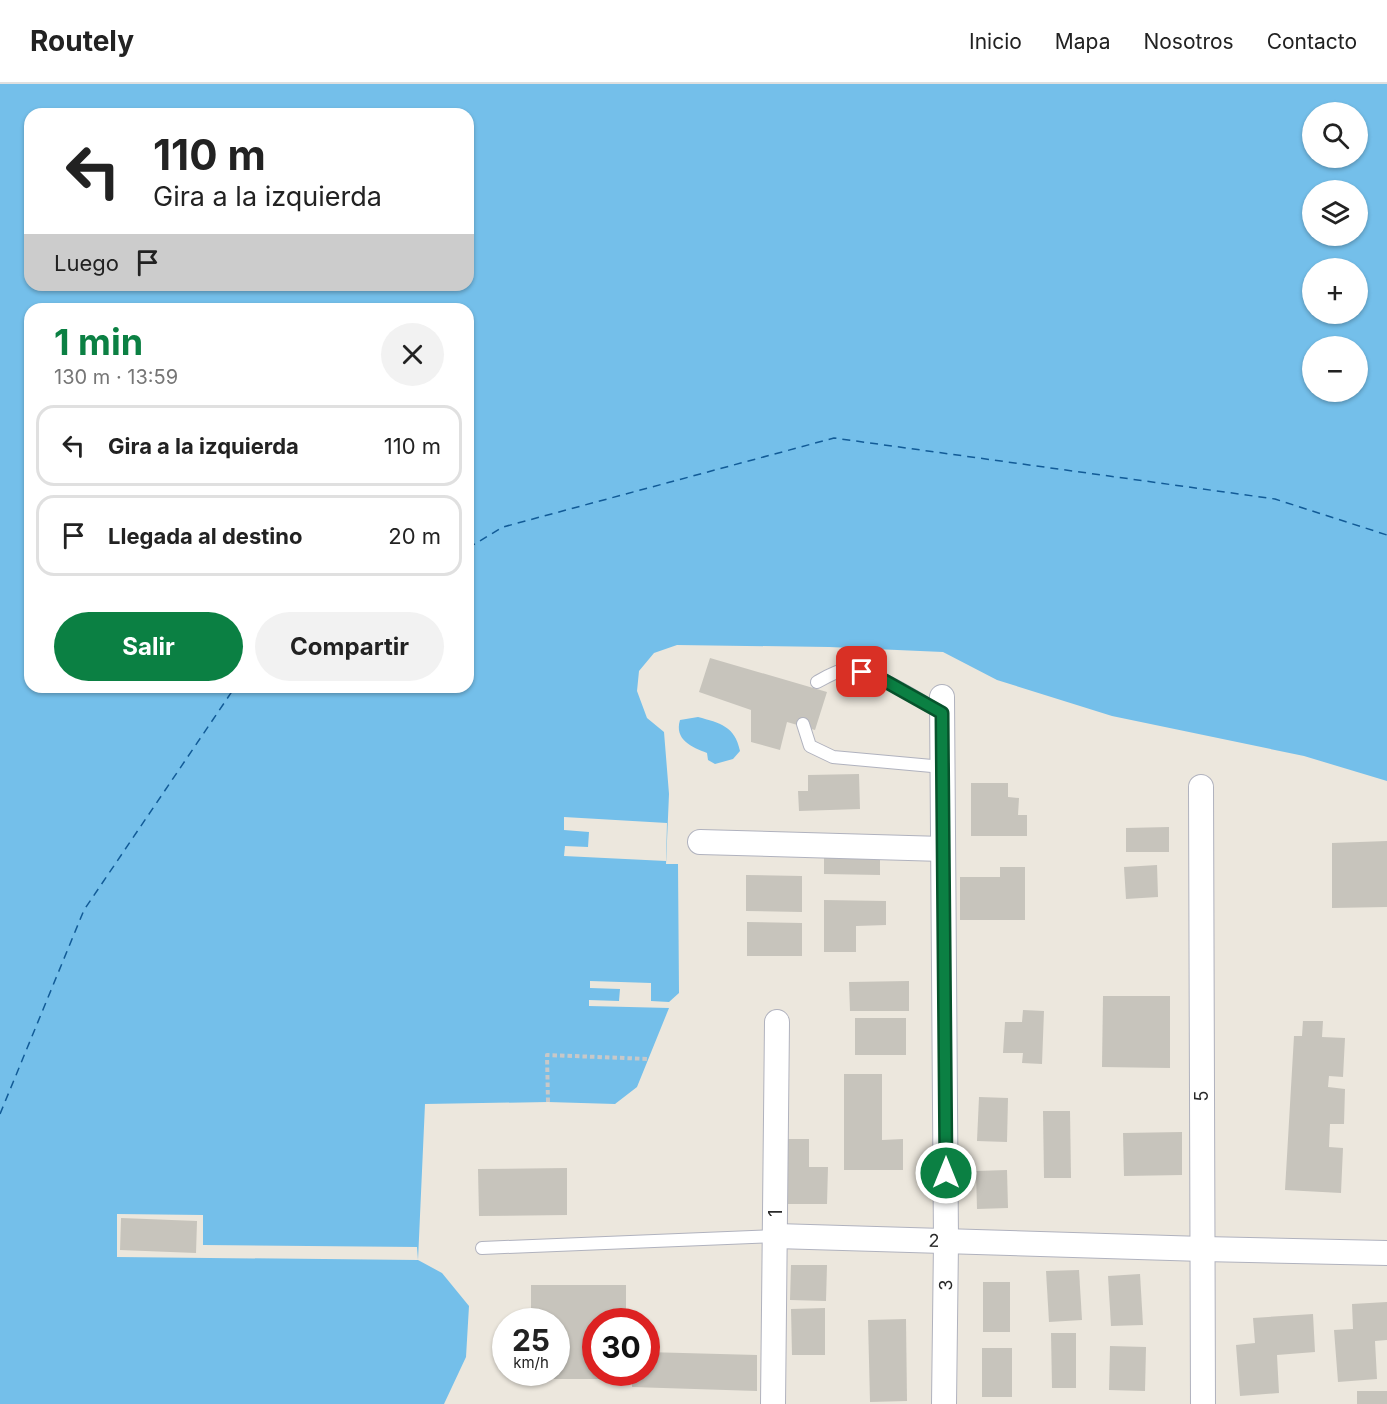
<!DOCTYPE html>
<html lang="es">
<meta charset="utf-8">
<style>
:root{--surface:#fff;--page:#f2f2f2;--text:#222;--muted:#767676;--line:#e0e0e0;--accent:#0b8043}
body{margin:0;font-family:Inter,sans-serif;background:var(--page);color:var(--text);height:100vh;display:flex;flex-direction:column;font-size:22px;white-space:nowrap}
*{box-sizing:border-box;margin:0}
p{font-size:20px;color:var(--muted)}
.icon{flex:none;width:33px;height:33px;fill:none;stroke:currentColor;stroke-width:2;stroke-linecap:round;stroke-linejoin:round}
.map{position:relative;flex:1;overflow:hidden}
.sheet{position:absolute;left:24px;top:219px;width:450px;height:390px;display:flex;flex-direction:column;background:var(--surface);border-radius:18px;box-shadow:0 2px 4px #0004}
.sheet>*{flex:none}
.guide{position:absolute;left:24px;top:24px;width:450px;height:183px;border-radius:18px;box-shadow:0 2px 4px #0004;background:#fff;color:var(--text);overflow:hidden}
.controls{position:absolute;left:1302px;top:18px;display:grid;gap:12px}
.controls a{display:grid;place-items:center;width:66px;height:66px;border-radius:50%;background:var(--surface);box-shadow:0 2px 4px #0004;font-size:30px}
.speed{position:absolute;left:492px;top:1224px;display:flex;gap:12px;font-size:30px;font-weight:700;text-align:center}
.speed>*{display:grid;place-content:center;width:78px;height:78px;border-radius:50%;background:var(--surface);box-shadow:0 2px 4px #0004;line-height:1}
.speed small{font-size:15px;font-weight:400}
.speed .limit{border:9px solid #d22;background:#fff;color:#111}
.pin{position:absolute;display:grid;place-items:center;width:51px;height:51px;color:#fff;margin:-26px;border-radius:12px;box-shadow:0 3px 9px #0006}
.me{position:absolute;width:66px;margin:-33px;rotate:0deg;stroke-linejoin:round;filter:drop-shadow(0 0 4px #0008)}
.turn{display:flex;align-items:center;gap:21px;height:126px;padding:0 30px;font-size:27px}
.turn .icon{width:78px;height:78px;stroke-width:2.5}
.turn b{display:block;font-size:42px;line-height:51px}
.then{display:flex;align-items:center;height:57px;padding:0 30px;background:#0003;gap:12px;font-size:22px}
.round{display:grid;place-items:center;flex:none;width:63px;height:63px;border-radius:32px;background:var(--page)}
.headline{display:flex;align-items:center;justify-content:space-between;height:102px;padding:0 30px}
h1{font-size:36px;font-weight:700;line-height:45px;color:var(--accent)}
.action{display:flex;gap:12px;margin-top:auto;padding:12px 30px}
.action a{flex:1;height:69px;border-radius:36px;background:var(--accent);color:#fff;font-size:24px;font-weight:700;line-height:69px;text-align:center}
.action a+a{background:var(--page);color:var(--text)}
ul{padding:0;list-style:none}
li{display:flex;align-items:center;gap:18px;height:81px;margin:0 12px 9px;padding:0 18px;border:3px solid var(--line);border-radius:18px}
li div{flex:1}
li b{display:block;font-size:22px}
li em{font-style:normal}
header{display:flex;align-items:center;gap:36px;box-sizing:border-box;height:84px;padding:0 30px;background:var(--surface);border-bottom:2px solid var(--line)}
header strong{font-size:28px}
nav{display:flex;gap:33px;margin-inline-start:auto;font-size:21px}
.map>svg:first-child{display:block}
.water{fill:#74bfea;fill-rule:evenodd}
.pier{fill:#ece7dd}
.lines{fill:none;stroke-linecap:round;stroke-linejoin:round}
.ferry{stroke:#125b97;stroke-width:1.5;stroke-dasharray:8 6;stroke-linecap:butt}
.building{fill:#c7c4bc}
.lane-casing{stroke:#b0b2be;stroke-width:14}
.street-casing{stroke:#b0b2be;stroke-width:26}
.path{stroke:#c8c8c8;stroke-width:4;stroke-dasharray:4.5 3;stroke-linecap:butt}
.lane{stroke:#fff;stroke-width:12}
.street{stroke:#fff;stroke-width:24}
.route-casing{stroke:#07532c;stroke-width:15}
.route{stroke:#0b8043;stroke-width:10}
.labels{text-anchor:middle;stroke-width:6;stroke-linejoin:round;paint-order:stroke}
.street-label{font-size:18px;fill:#2a2a2a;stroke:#fff}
</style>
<header>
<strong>Routely</strong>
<nav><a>Inicio</a><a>Mapa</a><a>Nosotros</a><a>Contacto</a></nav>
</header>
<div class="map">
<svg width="1387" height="1320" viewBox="0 0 1387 1320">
<rect width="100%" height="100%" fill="#ece7dd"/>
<!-- water -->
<g class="water">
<path d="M 0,0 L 1387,0 L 1387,697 L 1304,672 L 1112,632 L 997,596 L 943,568 L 829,563 L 677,561 L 654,569 L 639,587 L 637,607 L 647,634 L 664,648 L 669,710 L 666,780 L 678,780 L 679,909 L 669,918 L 669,924 L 637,1003 L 615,1020 L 548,1018 L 425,1020 L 418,1176 L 442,1189 L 469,1222 L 466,1273 L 444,1320 L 0,1320 ZM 1312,28 L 1358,28 L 1358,74 L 1312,74 ZM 30,30 L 468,30 L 468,201 L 30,201 ZM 1312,106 L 1358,106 L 1358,152 L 1312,152 ZM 1312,184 L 1358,184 L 1358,230 L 1312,230 ZM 30,225 L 468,225 L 468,603 L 30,603 ZM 1312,262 L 1358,262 L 1358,308 L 1312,308 Z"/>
<path d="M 698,633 C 720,639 735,642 740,667 L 733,675 L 715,680 L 708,676 L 707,669 C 692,663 674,656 680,636 Z"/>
</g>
<!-- pier -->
<g class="pier">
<path d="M 564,733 L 667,739 L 666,777 L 564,772 L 565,762 L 588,763 L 589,748 L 564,746 Z"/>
<path d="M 590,897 L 651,899 L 651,917 L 669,918 L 669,924 L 589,922 L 589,916 L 619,917 L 620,905 L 590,904 Z"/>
<path d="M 117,1130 L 203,1131 L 203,1161 L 417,1163 L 418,1176 L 117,1173 Z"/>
</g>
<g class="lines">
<!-- ferry -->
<g class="ferry">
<path d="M 468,464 L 503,443 L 834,354 L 1275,415 L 1387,451"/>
<path d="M 0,1030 L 84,826 L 235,603"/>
</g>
</g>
<!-- building -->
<g class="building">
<path d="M 710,574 L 827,608 L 815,646 L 787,638 L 780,666 L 751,658 L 751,626 L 699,608 Z"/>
<path d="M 859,690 L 860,725 L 799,727 L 798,707 L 808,707 L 808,691 Z"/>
<path d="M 971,699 L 1008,699 L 1008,713 L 1019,714 L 1018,731 L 1027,731 L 1027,752 L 971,752 Z"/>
<path d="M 1169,743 L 1169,768 L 1126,768 L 1126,744 Z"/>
<path d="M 1387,757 L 1387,823 L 1332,824 L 1332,759 Z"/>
<path d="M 824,770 L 880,771 L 880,791 L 824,790 Z"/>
<path d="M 1157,781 L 1158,813 L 1126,815 L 1124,783 Z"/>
<path d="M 1000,783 L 1025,783 L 1025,836 L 960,836 L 960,793 L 1000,793 Z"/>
<path d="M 746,791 L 802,792 L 802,828 L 746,827 Z"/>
<path d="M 824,816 L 886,817 L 886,841 L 856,842 L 856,868 L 824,868 Z"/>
<path d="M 747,838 L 802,839 L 802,872 L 747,872 Z"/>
<path d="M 909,897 L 909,927 L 850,927 L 849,898 Z"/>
<path d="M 1103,912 L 1170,912 L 1170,984 L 1102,983 Z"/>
<path d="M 1023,926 L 1044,927 L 1042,980 L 1022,979 L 1023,969 L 1003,969 L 1005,938 L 1022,938 Z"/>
<rect x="855" y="934" width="51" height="37"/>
<path d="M 1303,937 L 1323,937 L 1322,953 L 1345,954 L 1343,993 L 1329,992 L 1328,1003 L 1345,1005 L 1344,1040 L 1330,1040 L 1329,1063 L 1343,1064 L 1341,1109 L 1285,1106 L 1294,952 L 1302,952 Z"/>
<path d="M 844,990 L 882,990 L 882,1056 L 903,1055 L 903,1086 L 844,1086 Z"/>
<path d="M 979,1013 L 1008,1014 L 1007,1058 L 977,1057 Z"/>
<path d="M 1043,1027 L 1070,1027 L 1071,1094 L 1044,1094 Z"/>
<path d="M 1182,1048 L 1182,1091 L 1124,1092 L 1123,1049 Z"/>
<path d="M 788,1055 L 809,1055 L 809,1083 L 828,1083 L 827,1120 L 788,1120 Z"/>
<path d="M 567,1084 L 567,1131 L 479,1132 L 478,1085 Z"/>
<path d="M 1007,1086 L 1008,1124 L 977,1125 L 976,1087 Z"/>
<path d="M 121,1134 L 197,1137 L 196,1169 L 120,1166 Z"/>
<path d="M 791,1181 L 827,1181 L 826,1217 L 790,1216 Z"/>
<path d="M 1079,1186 L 1082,1236 L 1049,1238 L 1046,1187 Z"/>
<path d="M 1140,1190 L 1143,1241 L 1111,1242 L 1108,1192 Z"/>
<rect x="983" y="1198" width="27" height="50"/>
<path d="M 531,1201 L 626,1201 L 626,1238 L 596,1238 L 596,1288 L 626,1288 L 626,1295 L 531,1295 L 531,1288 L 556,1288 L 556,1238 L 531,1238 Z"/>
<path d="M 1387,1218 L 1387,1256 L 1375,1257 L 1377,1295 L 1338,1298 L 1334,1246 L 1353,1245 L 1352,1220 Z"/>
<path d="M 825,1224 L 825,1271 L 792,1271 L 791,1225 Z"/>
<path d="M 1313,1230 L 1315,1268 L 1277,1271 L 1279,1309 L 1240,1312 L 1236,1261 L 1255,1259 L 1253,1234 Z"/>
<path d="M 906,1235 L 907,1317 L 870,1318 L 868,1236 Z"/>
<path d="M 1051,1249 L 1076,1249 L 1076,1304 L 1052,1304 Z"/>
<path d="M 1110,1262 L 1146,1263 L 1145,1307 L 1109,1306 Z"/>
<rect x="982" y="1264" width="30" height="49"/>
<path d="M 646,1268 L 757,1271 L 757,1307 L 632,1303 L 632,1288 L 646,1288 Z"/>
<rect x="1357" y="1307" width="30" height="13"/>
</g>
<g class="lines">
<defs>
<g id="lane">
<path d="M 817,598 C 826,593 836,587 847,585 C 869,583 922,617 942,629"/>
<path d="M 803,640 L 810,662 L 833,673 L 943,683"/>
<path d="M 482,1164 L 776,1152"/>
</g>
<g id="street">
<path d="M 942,613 L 946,1158 L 944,1320"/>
<path d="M 1201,703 L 1203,1320"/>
<path d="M 700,758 L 943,765"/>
<path d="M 776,1152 L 1203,1165 L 1387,1169"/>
<path d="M 773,1320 L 777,938"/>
</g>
</defs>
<!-- lane casing -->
<use href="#lane" class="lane-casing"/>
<!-- street casing -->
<use href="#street" class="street-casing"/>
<!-- path -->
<path class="path" d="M 548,1018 L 547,971 L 649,975"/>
<!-- lane -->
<use href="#lane" class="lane"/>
<!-- street -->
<use href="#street" class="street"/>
</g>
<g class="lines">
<defs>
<path id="route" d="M 862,588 L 876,592 L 942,629 L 946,1089"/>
</defs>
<!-- route casing -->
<use href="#route" class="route-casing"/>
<!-- route -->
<use href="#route" class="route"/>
</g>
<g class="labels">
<!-- street labels -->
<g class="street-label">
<text transform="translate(1202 1012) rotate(-90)" y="6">5</text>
<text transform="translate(776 1129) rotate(-90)" y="6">1</text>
<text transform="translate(934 1157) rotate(2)" y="6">2</text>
<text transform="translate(946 1201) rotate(-89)" y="6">3</text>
</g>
</g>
</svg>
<div class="controls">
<a><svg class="icon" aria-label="search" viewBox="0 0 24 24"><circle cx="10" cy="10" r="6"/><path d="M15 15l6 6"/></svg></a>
<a><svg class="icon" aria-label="layers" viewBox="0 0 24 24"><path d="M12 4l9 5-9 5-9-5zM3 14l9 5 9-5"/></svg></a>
<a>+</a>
<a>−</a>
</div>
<div class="speed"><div>25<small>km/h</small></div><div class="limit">30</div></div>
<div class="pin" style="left:862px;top:588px;background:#d93025"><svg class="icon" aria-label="arrive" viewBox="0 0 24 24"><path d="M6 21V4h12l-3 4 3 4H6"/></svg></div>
<svg class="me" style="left:946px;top:1089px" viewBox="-20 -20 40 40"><circle r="17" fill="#0b8043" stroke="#fff" stroke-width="3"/><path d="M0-11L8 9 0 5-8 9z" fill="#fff"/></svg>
<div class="guide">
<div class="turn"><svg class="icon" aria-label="left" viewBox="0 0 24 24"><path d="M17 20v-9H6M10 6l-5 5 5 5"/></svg><div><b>110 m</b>Gira a la izquierda</div></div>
<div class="then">Luego<svg class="icon" aria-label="arrive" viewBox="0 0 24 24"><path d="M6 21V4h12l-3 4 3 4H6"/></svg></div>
</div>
<section class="sheet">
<div class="headline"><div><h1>1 min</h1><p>130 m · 13:59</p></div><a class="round"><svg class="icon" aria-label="close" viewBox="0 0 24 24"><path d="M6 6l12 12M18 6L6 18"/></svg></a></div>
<ul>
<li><svg class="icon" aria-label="left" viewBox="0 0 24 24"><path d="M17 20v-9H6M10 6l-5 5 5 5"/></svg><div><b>Gira a la izquierda</b></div><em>110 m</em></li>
<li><svg class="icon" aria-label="arrive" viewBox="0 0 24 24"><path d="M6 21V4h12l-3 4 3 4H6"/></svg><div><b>Llegada al destino</b></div><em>20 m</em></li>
</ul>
<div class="action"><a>Salir</a><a>Compartir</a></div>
</section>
</div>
